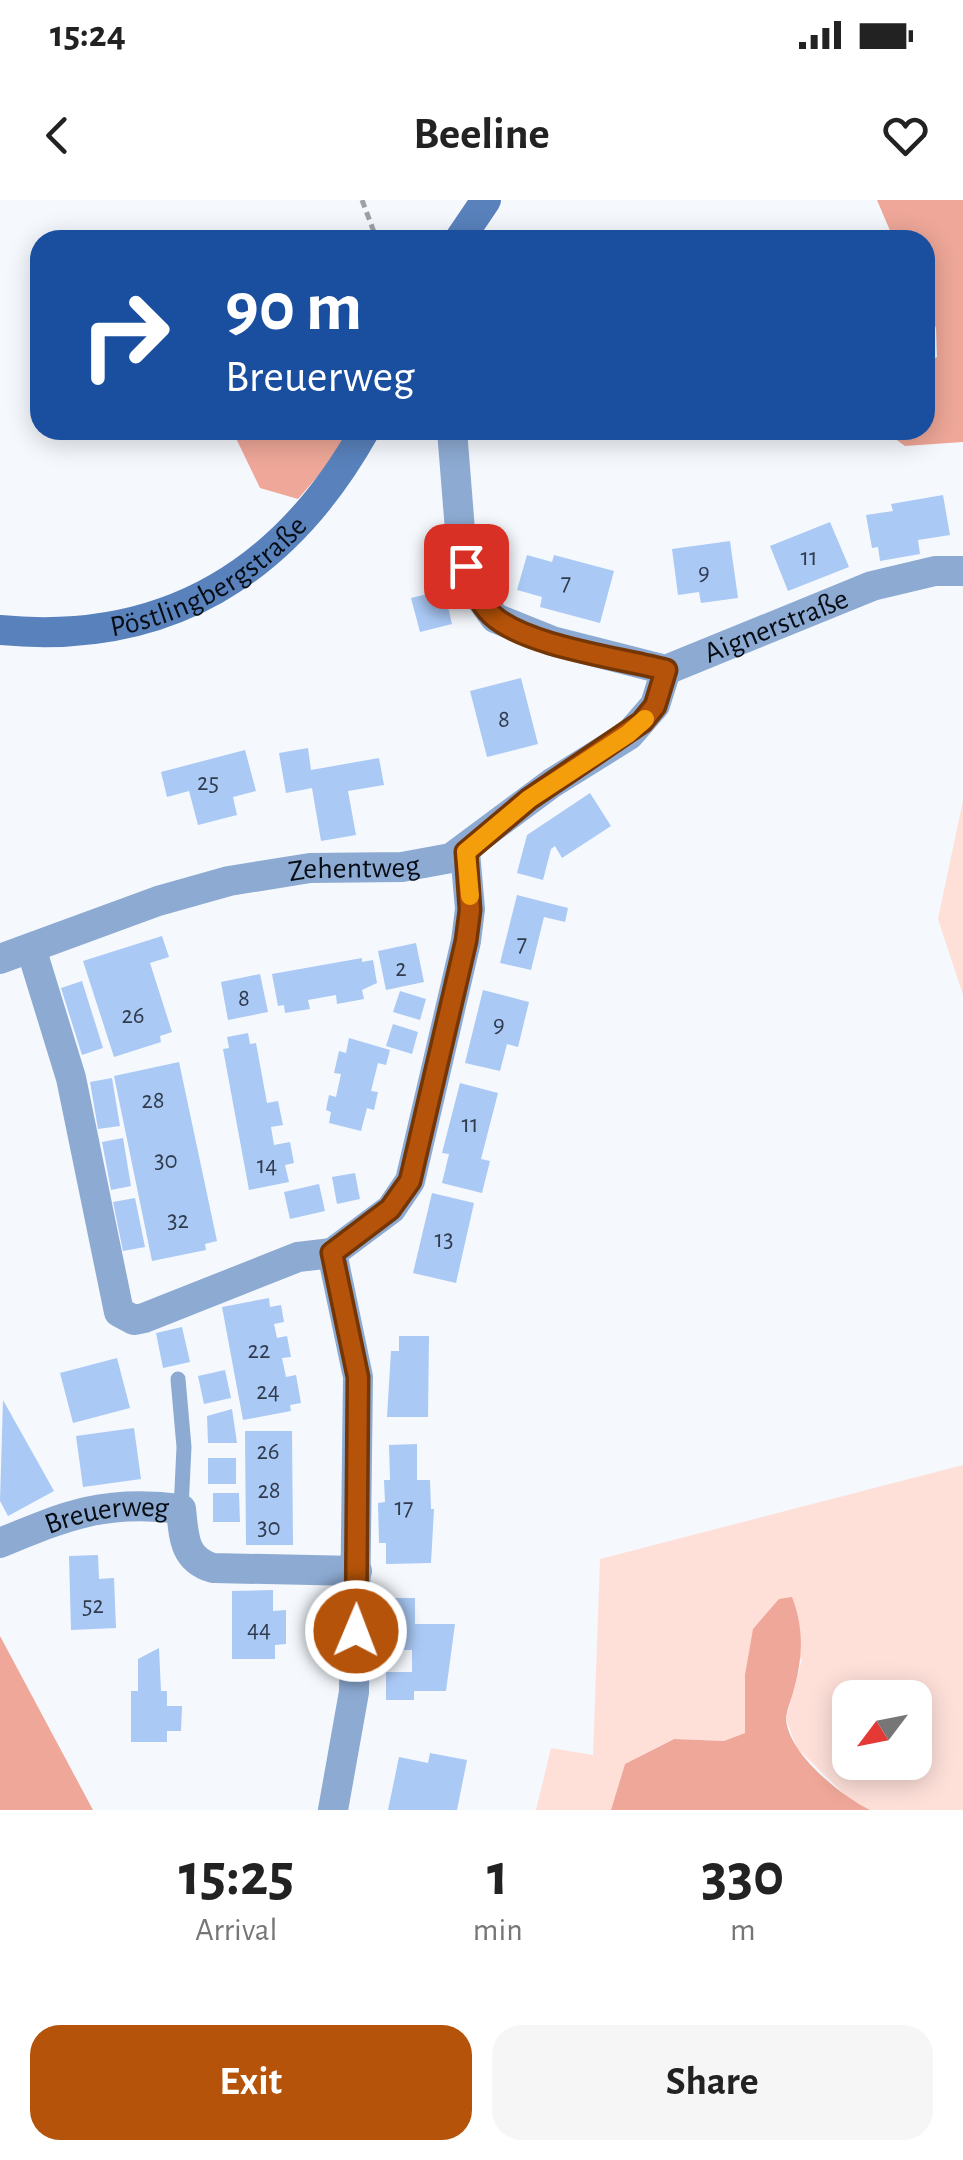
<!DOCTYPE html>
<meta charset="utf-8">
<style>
:root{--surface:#fff;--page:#f6f6f6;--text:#222;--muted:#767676;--accent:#b45309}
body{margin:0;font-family:"Alegreya Sans",sans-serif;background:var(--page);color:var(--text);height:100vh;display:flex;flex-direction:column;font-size:38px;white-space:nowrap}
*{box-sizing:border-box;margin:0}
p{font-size:32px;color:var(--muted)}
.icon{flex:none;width:55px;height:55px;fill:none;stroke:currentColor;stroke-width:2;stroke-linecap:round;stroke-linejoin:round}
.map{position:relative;height:1610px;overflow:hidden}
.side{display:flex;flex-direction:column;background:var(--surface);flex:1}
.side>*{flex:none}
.guide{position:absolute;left:30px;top:30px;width:905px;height:210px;border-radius:30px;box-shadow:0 5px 25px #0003;background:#1a4fa0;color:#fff;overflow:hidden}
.needle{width:65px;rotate:238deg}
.fabs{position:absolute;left:832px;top:1480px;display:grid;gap:20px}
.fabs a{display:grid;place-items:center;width:100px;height:100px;border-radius:20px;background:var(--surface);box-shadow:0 5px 25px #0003;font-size:50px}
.pin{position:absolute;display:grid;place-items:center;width:85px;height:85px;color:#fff;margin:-42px;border-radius:20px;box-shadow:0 5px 15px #0006}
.me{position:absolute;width:110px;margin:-55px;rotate:1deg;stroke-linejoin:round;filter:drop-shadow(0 0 8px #0008)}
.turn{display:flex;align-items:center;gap:35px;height:210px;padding:0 30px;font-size:45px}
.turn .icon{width:130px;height:130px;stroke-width:2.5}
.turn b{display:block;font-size:70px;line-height:85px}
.eta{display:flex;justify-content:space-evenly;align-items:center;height:170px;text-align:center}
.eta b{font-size:60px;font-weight:700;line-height:70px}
.action{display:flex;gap:20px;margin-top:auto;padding:20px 30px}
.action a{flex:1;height:115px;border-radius:30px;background:var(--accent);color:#fff;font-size:40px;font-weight:700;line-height:115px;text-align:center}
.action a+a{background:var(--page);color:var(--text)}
.status{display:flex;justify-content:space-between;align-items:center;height:70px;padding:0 50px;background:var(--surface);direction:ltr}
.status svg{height:28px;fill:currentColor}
header{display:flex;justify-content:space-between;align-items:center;height:130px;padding:0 30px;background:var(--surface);font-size:45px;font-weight:700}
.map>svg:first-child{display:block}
.green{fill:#fee0d9;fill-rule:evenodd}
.forest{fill:#eea798}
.building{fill:#aac9f5}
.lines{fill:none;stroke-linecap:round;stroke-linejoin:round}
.path{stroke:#9da2a8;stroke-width:5;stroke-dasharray:8 5;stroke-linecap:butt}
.service{stroke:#8daad2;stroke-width:15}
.minor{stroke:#8daad2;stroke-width:30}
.secondary{stroke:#5982bc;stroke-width:30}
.route-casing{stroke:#753606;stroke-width:25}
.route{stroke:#b45309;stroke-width:18}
.slow{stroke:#f59e0b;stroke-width:18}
.labels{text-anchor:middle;stroke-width:8;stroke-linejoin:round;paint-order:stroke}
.number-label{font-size:25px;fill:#303c4d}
.street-label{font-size:30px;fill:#070d15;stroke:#f5f9fe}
</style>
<div class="status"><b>15:24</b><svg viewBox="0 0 49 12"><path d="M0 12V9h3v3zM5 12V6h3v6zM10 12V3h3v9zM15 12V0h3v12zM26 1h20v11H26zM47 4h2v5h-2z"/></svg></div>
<header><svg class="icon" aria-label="back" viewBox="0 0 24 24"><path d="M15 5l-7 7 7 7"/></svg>Beeline<svg class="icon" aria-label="heart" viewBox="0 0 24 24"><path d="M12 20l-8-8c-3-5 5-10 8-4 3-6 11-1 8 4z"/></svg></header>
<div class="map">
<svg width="963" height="1610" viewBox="0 0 963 1610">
<rect width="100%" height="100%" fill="#f5f9fe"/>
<!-- green -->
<g class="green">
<path d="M 963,600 L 963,795 L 938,719 Z"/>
<path d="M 963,1265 L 963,1610 L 870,1610 L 850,1600 L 797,1548 L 786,1519 L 802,1459 L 745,1475 L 745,1533 L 724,1541 L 673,1539 L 625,1564 L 611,1610 L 536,1610 L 551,1548 L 593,1555 L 600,1359 ZM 850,1498 L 915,1498 L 915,1562 L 850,1562 Z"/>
</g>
<!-- forest -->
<g class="forest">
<path d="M 877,0 L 963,0 L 963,242 L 905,246 L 883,230 L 925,230 L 925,163 L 937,157 L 936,128 L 925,106 L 925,40 L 894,40 Z"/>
<path d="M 232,230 L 352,230 L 343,247 L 298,299 L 260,288 Z"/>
<path d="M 792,1397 C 804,1428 803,1457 794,1489 C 792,1498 786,1511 786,1520 C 790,1555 840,1595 870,1610 L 611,1610 L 625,1564 L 674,1539 L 724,1541 L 745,1533 L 745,1475 L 753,1429 L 779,1399 Z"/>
<path d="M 0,1436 L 93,1610 L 0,1610 Z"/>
</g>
<!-- building -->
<g class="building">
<path d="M 943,295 L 950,335 L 918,340 L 920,354 L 880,361 L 878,347 L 872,348 L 866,315 L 893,311 L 891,304 Z"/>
<path d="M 830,322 L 849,367 L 788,391 L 770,346 Z"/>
<path d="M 730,341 L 738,398 L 701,403 L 699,392 L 678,395 L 672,349 Z"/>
<path d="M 527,355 L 552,362 L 554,355 L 614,371 L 600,423 L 540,407 L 542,397 L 517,390 Z"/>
<path d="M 444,390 L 452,424 L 420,432 L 411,398 Z"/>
<path d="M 521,478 L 538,544 L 487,557 L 470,491 Z"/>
<path d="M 308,548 L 311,570 L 379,558 L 384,585 L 348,591 L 356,635 L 321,641 L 312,588 L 286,593 L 279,553 Z"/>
<path d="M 245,550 L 256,591 L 233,597 L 237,615 L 198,625 L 189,591 L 167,597 L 161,572 Z"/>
<path d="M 590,593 L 611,626 L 562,658 L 555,646 L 551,649 L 543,680 L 517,673 L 527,635 Z"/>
<path d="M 517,695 L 568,708 L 565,722 L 544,717 L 531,770 L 500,763 Z"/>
<path d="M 162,736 L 169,757 L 150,763 L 172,832 L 160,836 L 161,842 L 114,857 L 83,761 Z"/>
<path d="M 416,743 L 424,782 L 386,790 L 378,751 Z"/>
<path d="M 362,758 L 362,762 L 373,760 L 377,783 L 362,790 L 364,799 L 337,804 L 336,795 L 308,800 L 310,809 L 285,813 L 284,805 L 278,806 L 272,774 Z"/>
<path d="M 260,774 L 268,812 L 228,820 L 221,782 Z"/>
<path d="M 82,781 L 103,848 L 82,855 L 61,788 Z"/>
<path d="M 483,790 L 529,802 L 518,847 L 507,844 L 500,871 L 465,863 Z"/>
<path d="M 400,791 L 426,799 L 420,820 L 393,812 Z"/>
<path d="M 393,824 L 418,832 L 412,854 L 386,846 Z"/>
<path d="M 248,833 L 250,844 L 256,843 L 267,903 L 278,901 L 283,925 L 271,927 L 274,945 L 290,942 L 294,963 L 285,965 L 289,982 L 249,990 L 223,849 L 229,848 L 227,837 Z"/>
<path d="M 349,838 L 390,850 L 386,865 L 378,863 L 371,891 L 378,892 L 374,910 L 367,908 L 361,931 L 329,923 L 331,912 L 326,910 L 329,895 L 336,897 L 341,874 L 334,873 L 339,851 L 346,853 Z"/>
<path d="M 179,862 L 217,1041 L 205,1044 L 206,1050 L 152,1061 L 114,876 Z"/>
<path d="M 112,878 L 120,926 L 98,929 L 90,882 Z"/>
<path d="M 460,883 L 498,893 L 481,959 L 490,961 L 482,993 L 442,983 L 449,954 L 442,953 Z"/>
<path d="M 123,938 L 131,986 L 111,990 L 102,942 Z"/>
<path d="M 355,973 L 360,999 L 337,1004 L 332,977 Z"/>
<path d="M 319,984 L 325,1011 L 290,1019 L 284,992 Z"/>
<path d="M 432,993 L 474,1003 L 456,1083 L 413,1073 Z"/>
<path d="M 135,998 L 145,1047 L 123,1051 L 113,1002 Z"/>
<path d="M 269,1098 L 270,1107 L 281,1105 L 284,1122 L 274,1124 L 277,1138 L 287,1136 L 291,1157 L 282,1158 L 286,1177 L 296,1175 L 301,1203 L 290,1205 L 291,1211 L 243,1220 L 222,1107 Z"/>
<path d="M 182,1127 L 190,1162 L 163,1168 L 156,1133 Z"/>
<path d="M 399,1136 L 429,1136 L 428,1217 L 387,1217 L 391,1151 L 399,1151 Z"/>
<path d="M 117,1158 L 130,1208 L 73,1223 L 60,1173 Z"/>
<path d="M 225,1170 L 231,1198 L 204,1204 L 198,1176 Z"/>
<path d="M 3,1200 L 54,1291 L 8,1316 L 0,1301 Z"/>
<path d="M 232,1209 L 237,1243 L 208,1243 L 207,1216 Z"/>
<path d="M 134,1228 L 141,1279 L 83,1287 L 76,1236 Z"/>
<path d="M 245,1231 L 292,1231 L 293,1345 L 246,1345 Z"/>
<path d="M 417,1244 L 417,1280 L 430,1280 L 431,1309 L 434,1309 L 431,1363 L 386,1364 L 386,1343 L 379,1343 L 378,1303 L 385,1302 L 384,1280 L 390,1280 L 389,1245 Z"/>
<rect x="208" y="1258" width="28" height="26"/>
<path d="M 213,1293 L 239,1293 L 240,1322 L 213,1322 Z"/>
<path d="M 98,1355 L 99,1379 L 114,1378 L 116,1428 L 71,1430 L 69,1356 Z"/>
<path d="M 273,1390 L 273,1411 L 286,1410 L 286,1444 L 275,1445 L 275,1459 L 232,1459 L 232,1391 Z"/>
<path d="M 386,1398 L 415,1398 L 415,1424 L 455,1424 L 446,1491 L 414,1491 L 414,1500 L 386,1500 L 386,1472 L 412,1472 L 412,1450 L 387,1450 Z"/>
<path d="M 159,1448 L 161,1491 L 167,1491 L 167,1506 L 182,1506 L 181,1531 L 167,1531 L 167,1542 L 131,1542 L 131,1491 L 138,1491 L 138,1459 Z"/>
<path d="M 430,1553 L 467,1560 L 457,1610 L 388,1610 L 399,1557 L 428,1563 Z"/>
</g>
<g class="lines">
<!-- path -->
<path class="path" d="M 362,0 L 377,40"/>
<!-- service -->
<path class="service" d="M 178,1179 L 184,1247 L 181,1309"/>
<!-- minor -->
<g class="minor">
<path id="s1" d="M 452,230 L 461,343 L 471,385 L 495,418 L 552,441 L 666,470 L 872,386 L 935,371 L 963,371"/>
<path d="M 31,748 L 71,878 L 119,1112 L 134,1120 L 144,1118 L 298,1057 L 332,1053"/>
<path id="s2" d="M 0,759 L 158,701 L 229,681 L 310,668 L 402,667 L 451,658 L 552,583 L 629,535 L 655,505 L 666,470"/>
<path id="s3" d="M 0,1343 C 67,1315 107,1299 181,1309 C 184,1336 183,1359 213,1368 L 357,1371"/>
<path d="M 333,1610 L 354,1492 L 358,1177 L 332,1053 L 391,1009 L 410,981 L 466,741 L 470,709 L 465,652"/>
</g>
<!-- secondary -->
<g class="secondary">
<path d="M 459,40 L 486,0"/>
<path id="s4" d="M 0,430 C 166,446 285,373 365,230"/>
</g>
</g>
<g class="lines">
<defs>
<path id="route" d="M 356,1431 L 358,1177 L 332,1053 L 390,1009 L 410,981 L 466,741 L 470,710 L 466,652 L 529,599 L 642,522 L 655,506 L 666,470 C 620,458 525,446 492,415 C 478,401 471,385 466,366"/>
</defs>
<!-- route casing -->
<use href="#route" class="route-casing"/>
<!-- route -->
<use href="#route" class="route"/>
<!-- slow -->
<path class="slow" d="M 470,696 L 466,652 L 529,599 L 628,534 L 645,519"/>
</g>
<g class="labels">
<!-- number labels -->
<g class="number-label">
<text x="809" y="365">11</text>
<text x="704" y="380">9</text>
<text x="566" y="390">7</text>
<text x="504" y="527">8</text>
<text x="208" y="590">25</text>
<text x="522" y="751">7</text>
<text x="401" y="776">2</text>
<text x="244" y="806">8</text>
<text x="133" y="823">26</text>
<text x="499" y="832">9</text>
<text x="153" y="908">28</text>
<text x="470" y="932">11</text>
<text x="166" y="968">30</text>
<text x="267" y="973">14</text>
<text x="178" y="1028">32</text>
<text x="444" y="1047">13</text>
<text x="259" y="1158">22</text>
<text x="268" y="1199">24</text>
<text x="268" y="1259">26</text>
<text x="269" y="1298">28</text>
<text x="404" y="1315">17</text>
<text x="269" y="1335">30</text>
<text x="93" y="1413">52</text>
<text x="259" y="1437">44</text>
</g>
<!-- street labels -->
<g class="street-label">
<text dy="10" stroke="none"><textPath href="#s4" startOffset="222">Pöstlingbergstraße</textPath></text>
<text dy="10" stroke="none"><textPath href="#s1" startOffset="495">Aignerstraße</textPath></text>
<text dy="10" stroke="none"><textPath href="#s2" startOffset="368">Zehentweg</textPath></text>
<text dy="10" stroke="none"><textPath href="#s3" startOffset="112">Breuerweg</textPath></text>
</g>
</g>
</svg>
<div class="fabs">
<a><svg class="needle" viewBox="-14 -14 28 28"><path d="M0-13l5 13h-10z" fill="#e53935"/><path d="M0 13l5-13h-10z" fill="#767676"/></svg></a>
</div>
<div class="pin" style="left:466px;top:366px;background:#d93025"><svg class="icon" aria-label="arrive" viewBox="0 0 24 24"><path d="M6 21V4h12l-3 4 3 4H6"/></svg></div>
<svg class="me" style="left:356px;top:1431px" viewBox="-20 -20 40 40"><circle r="17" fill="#b45309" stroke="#fff" stroke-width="3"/><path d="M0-11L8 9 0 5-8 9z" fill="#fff"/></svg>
<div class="guide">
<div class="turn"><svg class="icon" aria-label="right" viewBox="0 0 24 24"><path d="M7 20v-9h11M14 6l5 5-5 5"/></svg><div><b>90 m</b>Breuerweg</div></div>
</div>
</div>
<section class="side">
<div class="eta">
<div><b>15:25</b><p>Arrival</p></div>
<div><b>1</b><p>min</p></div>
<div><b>330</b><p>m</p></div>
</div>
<div class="action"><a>Exit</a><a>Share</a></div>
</section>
